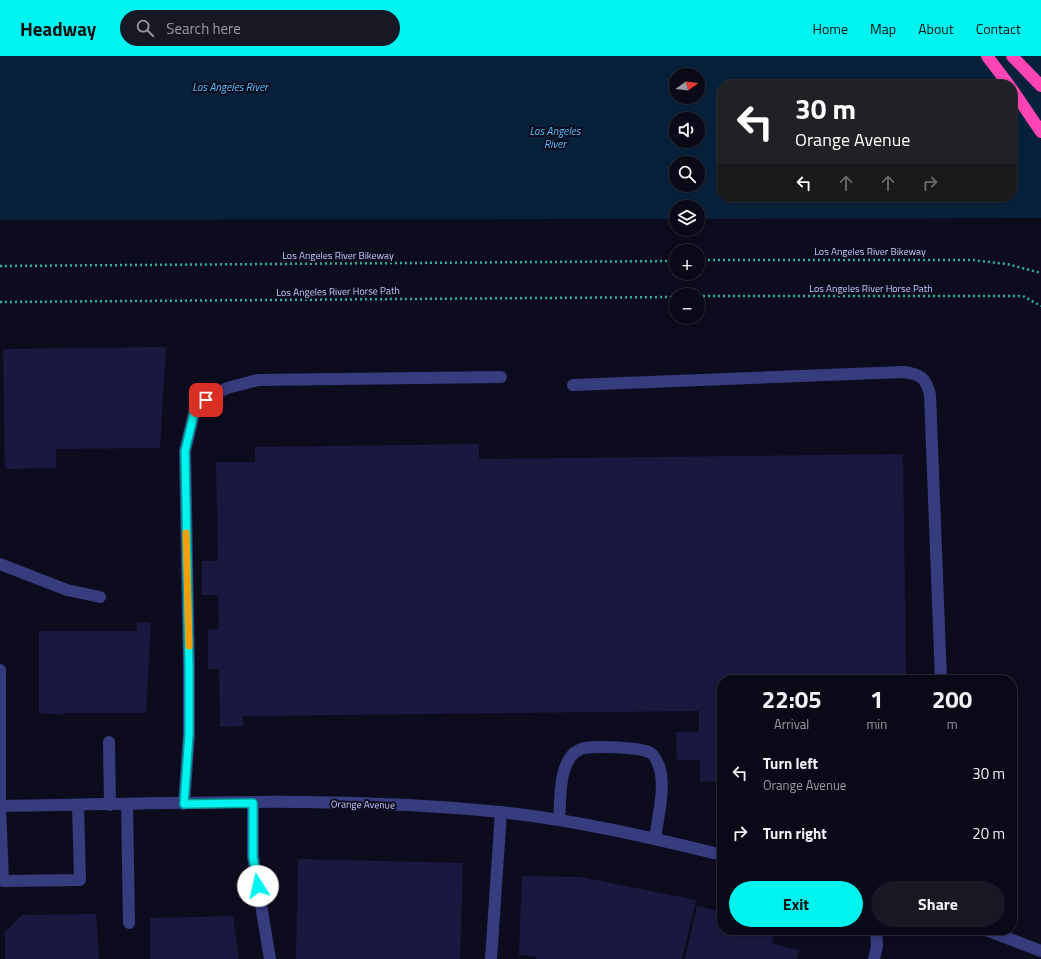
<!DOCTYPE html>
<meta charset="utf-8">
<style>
:root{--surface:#0a0917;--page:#181724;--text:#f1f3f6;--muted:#999aa1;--line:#2a2a36;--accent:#00f4ef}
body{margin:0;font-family:"Titillium Web",sans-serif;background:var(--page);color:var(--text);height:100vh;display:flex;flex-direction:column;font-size:15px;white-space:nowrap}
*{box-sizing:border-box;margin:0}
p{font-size:13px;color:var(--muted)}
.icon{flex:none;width:22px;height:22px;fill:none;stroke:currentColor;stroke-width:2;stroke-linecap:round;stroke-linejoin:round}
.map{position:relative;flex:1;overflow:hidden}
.drawer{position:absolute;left:717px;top:619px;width:300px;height:260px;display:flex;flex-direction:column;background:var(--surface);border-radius:16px;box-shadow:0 2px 6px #0003,0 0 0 1px var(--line)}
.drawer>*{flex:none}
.top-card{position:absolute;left:717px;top:24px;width:300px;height:122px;border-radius:16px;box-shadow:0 2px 6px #0003,0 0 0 1px var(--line);background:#202124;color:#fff;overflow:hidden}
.needle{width:26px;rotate:75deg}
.buttons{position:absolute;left:669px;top:12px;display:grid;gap:8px}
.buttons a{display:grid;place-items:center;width:36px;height:36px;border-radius:50%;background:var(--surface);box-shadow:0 2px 6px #0003,0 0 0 1px var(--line);font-size:20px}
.pin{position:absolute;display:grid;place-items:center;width:34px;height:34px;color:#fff;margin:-17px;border-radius:8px;box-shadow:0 2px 6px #0006}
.me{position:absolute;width:44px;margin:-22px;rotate:350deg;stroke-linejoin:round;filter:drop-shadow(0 0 3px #0008)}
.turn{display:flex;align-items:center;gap:14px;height:84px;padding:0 12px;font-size:18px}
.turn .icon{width:52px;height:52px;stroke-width:2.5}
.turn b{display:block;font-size:28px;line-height:34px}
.lanes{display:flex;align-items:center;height:38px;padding:0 12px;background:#0003;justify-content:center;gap:20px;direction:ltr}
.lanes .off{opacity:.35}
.eta{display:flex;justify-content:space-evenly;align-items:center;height:68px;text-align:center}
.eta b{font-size:24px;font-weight:700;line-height:28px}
.primary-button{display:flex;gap:8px;margin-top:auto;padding:8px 12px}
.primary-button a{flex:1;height:46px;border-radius:24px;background:var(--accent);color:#111;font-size:16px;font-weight:700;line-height:46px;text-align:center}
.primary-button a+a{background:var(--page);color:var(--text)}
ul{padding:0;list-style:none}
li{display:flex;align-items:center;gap:12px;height:60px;padding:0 12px}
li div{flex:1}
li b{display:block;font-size:15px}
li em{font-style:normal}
header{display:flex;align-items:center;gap:24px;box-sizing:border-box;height:56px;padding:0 20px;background:var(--accent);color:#111}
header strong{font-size:19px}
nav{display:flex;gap:22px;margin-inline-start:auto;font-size:14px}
.search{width:280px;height:36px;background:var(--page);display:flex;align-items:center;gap:10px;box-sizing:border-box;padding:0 14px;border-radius:22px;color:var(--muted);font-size:15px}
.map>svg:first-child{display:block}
.water{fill:#08213b;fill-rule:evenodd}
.building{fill:#1b1840}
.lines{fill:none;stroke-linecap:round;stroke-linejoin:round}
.path{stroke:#2cb198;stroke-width:2.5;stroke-dasharray:2 3;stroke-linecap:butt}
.minor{stroke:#363c7e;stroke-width:12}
.highway{stroke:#ff44b5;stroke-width:12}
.route-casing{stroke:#009f9b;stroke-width:10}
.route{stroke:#00f4ef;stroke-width:7}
.slow{stroke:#f59e0b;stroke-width:7}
.labels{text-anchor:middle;stroke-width:4;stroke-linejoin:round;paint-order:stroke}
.street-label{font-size:10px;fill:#c9caff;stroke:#0d0c1f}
.water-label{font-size:11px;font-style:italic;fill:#57c6ff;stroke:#0d0c1f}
</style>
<header>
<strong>Headway</strong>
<div class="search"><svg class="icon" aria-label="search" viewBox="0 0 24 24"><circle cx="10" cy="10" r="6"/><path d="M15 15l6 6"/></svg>Search here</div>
<nav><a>Home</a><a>Map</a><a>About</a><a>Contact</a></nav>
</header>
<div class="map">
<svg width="1041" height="903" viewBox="0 0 1041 903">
<rect width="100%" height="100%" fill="#0d0c1f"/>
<!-- water -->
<path class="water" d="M 0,0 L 1041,0 L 1041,162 L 698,163 L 698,151 L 676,151 L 676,163 L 0,164 ZM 676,19 L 698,19 L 698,41 L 676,41 ZM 722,29 L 1012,29 L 1012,141 L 722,141 ZM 676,63 L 698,63 L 698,85 L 676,85 ZM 676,107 L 698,107 L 698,129 L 676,129 Z"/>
<!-- building -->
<g class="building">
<path d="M 166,291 L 160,392 L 56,393 L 56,412 L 5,413 L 3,293 Z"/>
<path d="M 479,388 L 479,403 L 903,398 L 906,624 L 722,624 L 722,725 L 700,726 L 700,704 L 677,704 L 676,676 L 699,676 L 699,655 L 243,660 L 243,670 L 220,671 L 219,613 L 208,613 L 208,574 L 219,573 L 218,539 L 202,539 L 202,505 L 218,505 L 216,406 L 255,406 L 255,391 Z"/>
<path d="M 137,566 L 151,566 L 146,657 L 64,657 L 64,659 L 39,657 L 39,575 L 137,575 Z"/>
<path d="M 298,803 L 463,807 L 460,903 L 296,903 Z"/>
<path d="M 522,820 L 580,821 L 696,844 L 682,903 L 536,903 L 536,900 L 519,899 Z"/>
<path d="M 697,850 L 722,856 L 722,874 L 775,874 L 772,888 L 799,894 L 797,903 L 685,903 Z"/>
<path d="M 96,858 L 99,903 L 5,903 L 5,876 L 22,859 Z"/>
<path d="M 233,860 L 239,903 L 150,903 L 150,862 Z"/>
</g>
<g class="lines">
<!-- path -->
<g class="path">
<path d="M 698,204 L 972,204 L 1007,208 L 1041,217"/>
<path d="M 0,210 L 676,205"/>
<path d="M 698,240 L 1023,240 L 1041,250"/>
<path d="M 0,246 L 676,241"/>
</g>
<!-- minor -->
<g class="minor">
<path d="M 573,329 L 903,316 C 921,318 926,322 930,339 L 941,624"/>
<path d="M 0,508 L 67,534 L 100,541"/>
<path d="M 0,614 L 0,750 L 3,825 L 80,824 L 78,749"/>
<path d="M 109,686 L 110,749"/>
<path d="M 253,747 L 253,801 L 270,903"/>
<path d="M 127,748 L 129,867"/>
<path d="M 184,748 L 189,678 L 189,612 L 185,395 L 196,349 L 227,332 L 258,324 L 501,321"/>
<path d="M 0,750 C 166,748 334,739 500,756 C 575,764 649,781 722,799"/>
<path d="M 559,764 C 561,743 558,713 574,697 C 577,695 582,692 585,692 C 599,690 636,691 649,696 C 654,698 657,705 659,710 C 666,730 658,761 655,782"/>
<path d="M 986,874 L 1041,895"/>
<path d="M 491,903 L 501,756"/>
<path d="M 874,903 L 877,890 L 876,874"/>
</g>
<!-- highway -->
<g class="highway">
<path d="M 987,0 L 1009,29"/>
<path d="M 1012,0 L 1041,30"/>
<path d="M 1012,33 L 1041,76"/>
</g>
</g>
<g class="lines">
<defs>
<path id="route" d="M 206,344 L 196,349 L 185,395 L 189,612 L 189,678 L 184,748 L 253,747 L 253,801 L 258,830"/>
</defs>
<!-- route casing -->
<use href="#route" class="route-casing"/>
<!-- route -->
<use href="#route" class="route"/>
<!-- slow -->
<path class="slow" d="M 186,477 L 189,590"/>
</g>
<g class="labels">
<!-- street labels -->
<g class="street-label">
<text x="870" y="199">Los Angeles River Bikeway</text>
<text x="338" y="203">Los Angeles River Bikeway</text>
<text x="871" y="236">Los Angeles River Horse Path</text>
<text transform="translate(338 235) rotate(-1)" y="4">Los Angeles River Horse Path</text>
<text transform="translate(363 748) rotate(1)" y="4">Orange Avenue</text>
</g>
<!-- water labels -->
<g class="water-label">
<text x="230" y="35">Los Angeles River</text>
<text x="555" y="79">Los Angeles<tspan x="555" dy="13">River</tspan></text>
</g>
</g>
</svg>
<div class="buttons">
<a><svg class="needle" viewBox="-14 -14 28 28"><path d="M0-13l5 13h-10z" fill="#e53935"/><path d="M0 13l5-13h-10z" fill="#999aa1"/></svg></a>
<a><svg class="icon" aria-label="sound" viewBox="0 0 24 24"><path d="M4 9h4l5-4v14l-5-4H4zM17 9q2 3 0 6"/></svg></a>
<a><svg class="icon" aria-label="search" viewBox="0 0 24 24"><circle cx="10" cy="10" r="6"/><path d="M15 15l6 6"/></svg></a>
<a><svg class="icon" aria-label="layers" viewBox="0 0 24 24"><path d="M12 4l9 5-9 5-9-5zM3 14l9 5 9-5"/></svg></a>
<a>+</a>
<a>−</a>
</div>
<div class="pin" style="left:206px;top:344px;background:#d93025"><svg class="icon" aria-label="arrive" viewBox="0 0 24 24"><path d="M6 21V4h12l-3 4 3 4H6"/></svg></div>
<svg class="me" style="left:258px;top:830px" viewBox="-20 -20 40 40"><circle r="19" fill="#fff"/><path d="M0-13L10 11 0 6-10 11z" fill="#00f4ef"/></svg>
<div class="top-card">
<div class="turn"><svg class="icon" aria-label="left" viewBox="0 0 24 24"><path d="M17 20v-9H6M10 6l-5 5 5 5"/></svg><div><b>30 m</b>Orange Avenue</div></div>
<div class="lanes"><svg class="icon" aria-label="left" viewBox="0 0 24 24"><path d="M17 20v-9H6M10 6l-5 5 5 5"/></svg><svg class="icon off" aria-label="ahead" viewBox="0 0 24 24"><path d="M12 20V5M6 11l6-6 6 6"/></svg><svg class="icon off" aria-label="ahead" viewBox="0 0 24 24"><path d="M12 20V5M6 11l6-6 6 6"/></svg><svg class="icon off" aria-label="right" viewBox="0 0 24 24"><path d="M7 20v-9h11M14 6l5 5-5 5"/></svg></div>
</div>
<section class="drawer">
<div class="eta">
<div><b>22:05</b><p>Arrival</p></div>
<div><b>1</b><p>min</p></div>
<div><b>200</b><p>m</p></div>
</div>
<ul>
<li><svg class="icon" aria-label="left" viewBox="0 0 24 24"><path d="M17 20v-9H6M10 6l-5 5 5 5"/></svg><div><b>Turn left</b><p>Orange Avenue</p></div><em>30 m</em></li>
<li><svg class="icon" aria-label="right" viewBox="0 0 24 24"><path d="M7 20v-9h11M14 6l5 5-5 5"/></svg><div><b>Turn right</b></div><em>20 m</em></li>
</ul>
<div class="primary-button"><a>Exit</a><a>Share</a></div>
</section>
</div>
